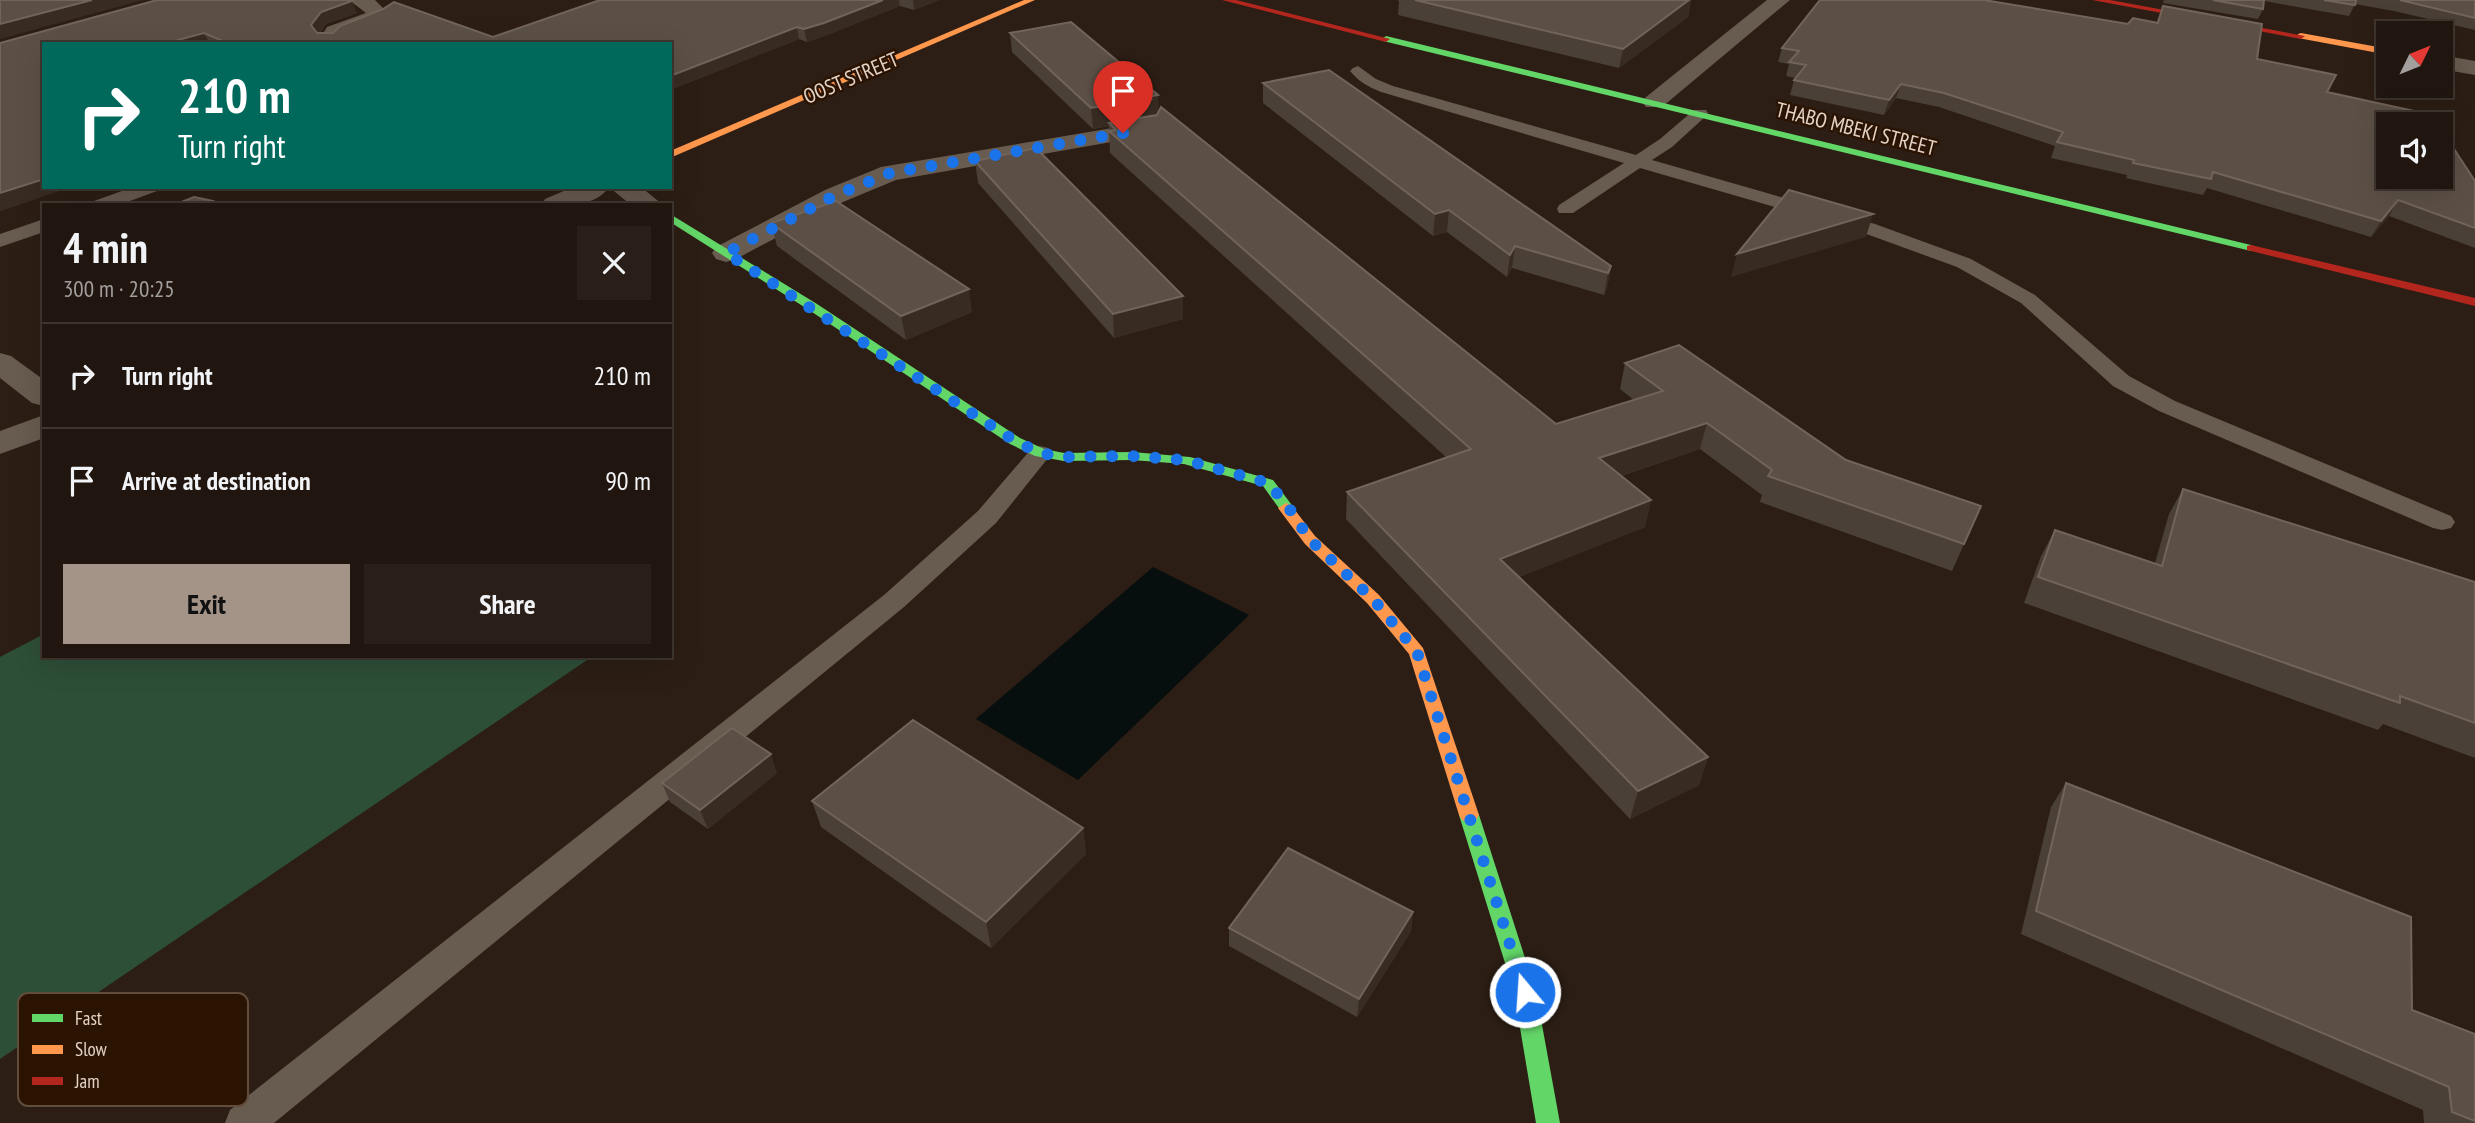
<!DOCTYPE html>
<meta charset="utf-8">
<style>
:root{--surface:#21160f;--page:#291f18;--text:#f1f3f6;--muted:#a29f9e;--line:#3e352f;--accent:#a49488}
body{margin:0;font-family:"PT Sans Narrow",sans-serif;background:var(--page);color:var(--text);height:100vh;display:flex;flex-direction:column;font-size:26px;white-space:nowrap}
*{box-sizing:border-box;margin:0}
p{font-size:23px;color:var(--muted)}
.icon{flex:none;width:38px;height:38px;fill:none;stroke:currentColor;stroke-width:2;stroke-linecap:round;stroke-linejoin:round}
.map{position:relative;flex:1;overflow:hidden}
.sheet{position:absolute;left:42px;top:203px;width:630px;height:455px;display:flex;flex-direction:column;background:var(--surface);border-radius:0px;box-shadow:0 7px 28px #0002,0 0 0 2px var(--line)}
.sheet>*{flex:none}
.hud{position:absolute;left:42px;top:42px;width:630px;height:147px;border-radius:0px;box-shadow:0 7px 28px #0002,0 0 0 2px var(--line);background:#00695c;color:#fff;overflow:hidden}
.needle{width:46px;rotate:47deg}
.fabs{position:absolute;left:2376px;top:21px;display:grid;gap:14px}
.fabs a{display:grid;place-items:center;width:77px;height:77px;border-radius:0px;background:var(--surface);box-shadow:0 7px 28px #0002,0 0 0 2px var(--line);font-size:35px}
.pin{position:absolute;display:grid;place-items:center;width:60px;height:60px;color:#fff;margin:-72px -30px;border-radius:50% 50% 50% 0;rotate:-45deg;box-shadow:0 0 7px #0007}
.pin .icon{rotate:45deg}
.me{position:absolute;width:77px;margin:-38px;rotate:342deg;stroke-linejoin:round;filter:drop-shadow(0 0 5px #0008)}
.turn{display:flex;align-items:center;gap:24px;height:147px;padding:0 21px;font-size:32px}
.turn .icon{width:91px;height:91px;stroke-width:2.5}
.turn b{display:block;font-size:49px;line-height:60px}
.round{display:grid;place-items:center;flex:none;width:74px;height:74px;border-radius:0px;background:var(--page)}
.overview{display:flex;align-items:center;justify-content:space-between;height:119px;padding:0 21px}
h1{font-size:42px;font-weight:700;line-height:52px}
.primary-button{display:flex;gap:14px;margin-top:auto;padding:14px 21px}
.primary-button a{flex:1;height:80px;border-radius:0px;background:var(--accent);color:#111;font-size:28px;font-weight:700;line-height:80px;text-align:center}
.primary-button a+a{background:var(--page);color:var(--text)}
ul{padding:0;list-style:none}
li{display:flex;align-items:center;gap:21px;height:105px;padding:0 21px;border-top:2px solid var(--line)}
li div{flex:1}
li b{display:block;font-size:26px}
li em{font-style:normal}
.map>svg:first-child{display:block}
.green{fill:#2d4e37}
.water{fill:#070e0e}
.lines{fill:none;stroke-linecap:round;stroke-linejoin:round}
.lane{fill:#685b50;fill-rule:evenodd}
.street{fill:#685b50;fill-rule:evenodd}
.fast{fill:#63d668;fill-rule:evenodd}
.slow{fill:#ff974d;fill-rule:evenodd}
.jam{fill:#b3261e;fill-rule:evenodd}
.wall{fill:#4b4037}
.shaded-wall{fill:#382c22}
.building{fill:#5c5046;stroke:#71645a;stroke-width:2}
.route{stroke:#1a73e8;stroke-width:12;stroke-dasharray:0 21.6}
.labels{text-anchor:middle;stroke-width:5;stroke-linejoin:round;paint-order:stroke}
.far-street-label{font-size:21px;fill:#e4d3c7;stroke:#2b1302}
.key{fill:#2b1302;stroke:#624d3d;stroke-width:2}
.key-label{font-size:19px;fill:#e4d3c7}
</style>
<div class="map">
<svg width="2475" height="1123" viewBox="0 0 2475 1123">
<rect width="100%" height="100%" fill="#2c1e14"/>
<!-- green -->
<path class="green" d="M 44,634 L 44,656 L 593,656 L 0,1059 L 0,657 Z"/>
<!-- water -->
<path class="water" d="M 1153,567 L 1249,615 L 1078,780 L 976,719 Z"/>
<g class="lines">
<!-- lane -->
<g class="lane">
<path d="M 1358,66 L 1376,79 L 1393,86 L 1636,155 L 1660,139 L 1694,110 L 1706,110 L 1708,113 L 1706,116 L 1672,147 L 1652,160 L 1875,224 L 1971,259 L 2035,295 L 2129,376 L 2175,401 L 2451,516 L 2455,522 L 2451,528 L 2442,530 L 2433,528 L 2159,411 L 2113,386 L 2021,303 L 1957,267 L 1861,232 L 1640,168 L 1573,213 L 1559,213 L 1557,209 L 1559,205 L 1624,163 L 1381,92 C 1369,87 1359,82 1350,71 L 1353,68 Z"/>
<path d="M 133,187 L 160,187 L 157,191 L 119,205 L 92,205 L 94,201 Z"/>
<path d="M 44,219 L 44,232 L 0,247 L 0,234 Z"/>
<path d="M 1040,446 L 1048,448 L 1052,453 L 996,523 L 904,607 L 274,1123 L 225,1123 L 230,1110 L 884,595 L 978,511 L 1032,448 Z"/>
</g>
<!-- street -->
<g class="street">
<path d="M 349,0 L 375,0 L 390,15 L 387,19 L 343,37 L 327,37 L 324,32 L 327,27 L 366,13 Z"/>
<path d="M 1767,0 L 1790,0 L 1662,107 L 1646,107 L 1642,102 L 1646,97 Z"/>
<path d="M 2441,55 L 2475,61 L 2475,75 L 2441,69 Z"/>
<path d="M 1148,122 L 1157,124 L 1160,129 L 1157,134 L 896,180 L 843,202 L 736,259 L 726,262 L 716,259 L 712,253 L 716,247 L 825,190 L 881,167 Z"/>
<path d="M 573,187 L 641,187 L 663,205 L 631,205 L 609,187 C 595,208 563,205 542,205 L 545,199 Z"/>
<path d="M 0,353 L 11,356 L 44,380 L 44,406 L 32,403 L 0,378 Z"/>
<path d="M 44,415 L 44,438 L 0,454 L 0,431 Z"/>
</g>
<!-- fast -->
<g class="fast">
<path d="M 1386,36 L 2251,245 L 2257,248 L 2251,251 L 1383,41 L 1382,39 Z"/>
<path d="M 670,214 L 817,304 L 1020,438 L 1044,449 L 1064,453 L 1132,452 L 1190,457 L 1273,480 L 1294,508 L 1291,511 L 1281,511 L 1263,486 L 1184,464 L 1132,460 L 1064,461 L 1035,456 L 1010,444 L 809,310 L 670,222 Z"/>
<path d="M 1469,807 L 1476,810 L 1479,815 L 1536,992 L 1560,1123 L 1536,1123 L 1514,992 L 1459,815 L 1462,810 Z"/>
</g>
<!-- slow -->
<g class="slow">
<path d="M 1024,0 L 1035,0 L 670,158 L 670,151 Z"/>
<path d="M 2301,33 L 2389,49 L 2389,55 L 2298,38 L 2298,34 Z"/>
<path d="M 1286,503 L 1291,505 L 1315,536 L 1379,595 L 1423,648 L 1479,815 L 1476,820 L 1469,823 L 1462,820 L 1459,815 L 1409,654 L 1367,603 L 1305,544 L 1278,508 Z"/>
</g>
<!-- jam -->
<g class="jam">
<path d="M 1222,0 L 1236,0 L 1390,39 L 1386,42 Z"/>
<path d="M 2092,0 L 2110,0 L 2305,36 L 2301,39 Z"/>
<path d="M 2251,245 L 2475,298 L 2475,306 L 2247,250 L 2247,246 Z"/>
</g>
</g>
<!-- wall -->
<g class="wall">
<path d="M 600,0 L 939,0 L 914,10 L 900,6 L 827,35 L 807,42 L 799,39 L 670,90 L 670,44 L 44,44 L 44,187 L 70,187 L 0,211 L 0,43 L 357,13 L 326,24 L 320,33 L 493,37 Z"/>
<path d="M 1397,0 L 1691,0 L 1688,17 L 1619,68 L 1398,15 L 1399,1 Z"/>
<path d="M 2164,0 L 2475,0 L 2475,30 L 2394,11 L 2355,4 L 2349,16 L 2264,1 L 2263,9 L 2258,19 L 2163,3 Z"/>
<path d="M 2163,6 L 2257,59 L 2327,92 L 2475,181 L 2475,248 L 2389,216 L 2371,237 L 2207,188 L 2203,195 L 2126,178 L 2127,175 L 2051,158 L 2055,146 L 1939,107 L 1896,98 L 1884,115 L 1790,95 L 1794,80 L 1795,78 L 1786,76 L 1789,64 L 1778,62 L 1782,48 L 2156,23 Z"/>
<path d="M 1010,33 L 1159,111 L 1556,424 L 1634,400 L 1620,389 L 1625,363 L 1846,460 L 1981,506 L 1952,571 L 1760,502 L 1762,495 L 1700,449 L 1621,476 L 1651,500 L 1645,527 L 1519,577 L 1708,757 L 1699,785 L 1630,819 L 1346,519 L 1347,492 L 1447,458 L 1110,153 L 1109,126 L 1093,129 L 1012,52 Z"/>
<path d="M 1263,83 L 1611,266 L 1607,288 L 1604,295 L 1512,268 L 1507,277 L 1447,232 L 1433,236 L 1263,103 Z"/>
<path d="M 975,161 L 1183,296 L 1183,319 L 1114,338 L 978,183 Z"/>
<path d="M 771,223 L 972,312 L 906,340 L 777,246 Z"/>
<path d="M 2183,489 L 2475,582 L 2475,758 L 2383,724 L 2378,730 L 2024,603 L 2041,556 L 2055,530 L 2155,563 L 2169,514 Z"/>
<path d="M 777,773 L 708,829 L 670,802 L 662,783 Z"/>
<path d="M 2066,783 L 2412,1010 L 2475,1034 L 2475,1123 L 2424,1123 L 2423,1110 L 2021,934 L 2051,807 Z"/>
<path d="M 812,801 L 1083,828 L 1086,854 L 991,948 L 821,827 Z"/>
<path d="M 1413,912 L 1411,931 L 1357,1017 L 1229,946 L 1229,928 Z"/>
</g>
<!-- shaded-wall -->
<g class="shaded-wall">
<path d="M 92,0 L 143,0 L 0,39 L 0,24 Z"/>
<path d="M 883,0 L 899,0 L 900,6 L 827,35 L 807,42 L 804,29 Z"/>
<path d="M 913,0 L 939,0 L 914,10 Z"/>
<path d="M 1689,0 L 1691,0 L 1688,17 L 1619,68 L 1623,49 Z"/>
<path d="M 352,1 L 357,13 L 326,24 L 316,38 L 311,25 L 321,12 Z"/>
<path d="M 797,27 L 799,39 L 670,90 L 670,76 Z"/>
<path d="M 204,33 L 210,44 L 163,44 Z"/>
<path d="M 1901,84 L 1896,98 L 1884,115 L 1889,100 Z"/>
<path d="M 1158,95 L 1159,116 L 1109,123 L 1109,126 L 1093,129 L 1091,108 Z"/>
<path d="M 44,179 L 44,187 L 70,187 L 0,211 L 0,193 Z"/>
<path d="M 2398,200 L 2389,216 L 2371,237 L 2381,221 Z"/>
<path d="M 1449,210 L 1447,232 L 1433,236 L 1435,214 Z"/>
<path d="M 1873,214 L 1866,237 L 1731,277 L 1737,254 Z"/>
<path d="M 1515,246 L 1512,268 L 1507,277 L 1510,255 Z"/>
<path d="M 1611,266 L 1607,288 L 1604,295 L 1608,273 Z"/>
<path d="M 969,289 L 972,312 L 906,340 L 901,316 Z"/>
<path d="M 1183,296 L 1183,319 L 1114,338 L 1113,314 Z"/>
<path d="M 1707,423 L 1700,449 L 1593,485 L 1599,458 Z"/>
<path d="M 1651,500 L 1645,527 L 1496,586 L 1500,559 Z"/>
<path d="M 771,754 L 777,773 L 708,829 L 700,810 Z"/>
<path d="M 1708,757 L 1699,785 L 1630,819 L 1638,791 Z"/>
<path d="M 1083,828 L 1086,854 L 991,948 L 986,922 Z"/>
<path d="M 1413,912 L 1411,931 L 1357,1017 L 1359,999 Z"/>
</g>
<!-- building -->
<g class="building">
<path d="M 0,0 L 92,0 L 0,24 Z"/>
<path d="M 157,0 L 348,0 L 352,1 L 321,12 L 311,25 L 317,33 L 333,33 L 340,26 L 383,9 L 394,2 L 493,37 L 600,0 L 883,0 L 824,23 L 804,29 L 797,27 L 670,76 L 670,44 L 230,44 L 204,33 L 163,44 L 44,44 L 44,179 L 0,193 L 0,43 Z"/>
<path d="M 1415,0 L 1689,0 L 1623,49 Z"/>
<path d="M 1820,0 L 1984,0 L 2128,24 L 2133,18 L 2158,23 L 2163,6 L 2262,24 L 2257,59 L 2336,75 L 2327,92 L 2432,115 L 2438,124 L 2389,124 L 2389,177 L 2441,177 L 2441,129 L 2475,181 L 2475,228 L 2398,200 L 2381,221 L 2213,172 L 2211,179 L 2133,163 L 2134,160 L 2057,142 L 2063,132 L 1944,93 L 1901,84 L 1889,100 L 1794,80 L 1806,65 L 1789,62 L 1799,51 L 1782,48 Z"/>
<path d="M 2213,0 L 2264,0 L 2263,9 Z"/>
<path d="M 2324,0 L 2356,0 L 2355,5 Z"/>
<path d="M 2400,0 L 2475,0 L 2475,18 Z"/>
<path d="M 1071,22 L 1158,95 L 1148,97 L 1151,99 L 1091,108 L 1010,33 Z"/>
<path d="M 1329,70 L 1611,266 L 1608,273 L 1515,246 L 1510,255 L 1449,210 L 1435,214 L 1263,83 Z"/>
<path d="M 1161,107 L 1556,424 L 1663,391 L 1625,363 L 1679,345 L 1846,460 L 1981,506 L 1964,544 L 1768,476 L 1772,470 L 1707,423 L 1599,458 L 1651,500 L 1500,559 L 1708,757 L 1638,791 L 1347,492 L 1471,449 L 1109,131 L 1116,130 L 1109,123 L 1157,115 Z"/>
<path d="M 1036,148 L 1183,296 L 1113,314 L 975,161 Z"/>
<path d="M 1789,190 L 1873,214 L 1737,254 Z"/>
<path d="M 194,197 L 213,201 L 222,205 L 174,205 Z"/>
<path d="M 836,201 L 969,289 L 901,316 L 771,223 Z"/>
<path d="M 2183,489 L 2475,582 L 2475,723 L 2400,696 L 2400,703 L 2038,577 L 2055,530 L 2162,566 Z"/>
<path d="M 913,720 L 1083,828 L 986,922 L 812,801 Z"/>
<path d="M 732,728 L 771,754 L 700,810 L 662,783 Z"/>
<path d="M 2066,783 L 2411,917 L 2412,1010 L 2475,1034 L 2475,1121 L 2452,1112 L 2449,1087 L 2036,911 Z"/>
<path d="M 1288,848 L 1413,912 L 1359,999 L 1229,928 Z"/>
</g>
<g class="lines">
<!-- route -->
<path class="route" d="M 1123,133 L 890,173 L 834,196 L 726,253 L 1015,441 L 1040,453 L 1064,457 L 1132,456 L 1185,460 L 1268,483 L 1287,505 L 1310,540 L 1373,599 L 1417,652 L 1525,992"/>
</g>
<g class="labels">
<!-- far-street labels -->
<g class="far-street-label">
<text transform="translate(851 78) rotate(-23)" y="7">OOST STREET</text>
<text transform="translate(1856 129) rotate(14)" y="7">THABO MBEKI STREET</text>
</g>
</g>
<!-- legend -->
<rect x="18" y="993" width="230" height="113" rx="10" class="key"/>
<rect x="32" y="1014" width="31" height="8" fill="#63d668"/>
<rect x="32" y="1045" width="31" height="9" fill="#ff974d"/>
<rect x="32" y="1077" width="31" height="8" fill="#b3261e"/>
<g class="key-label">
<text x="75" y="1025">Fast</text>
<text x="75" y="1056">Slow</text>
<text x="75" y="1088">Jam</text>
</g>
</svg>
<div class="fabs">
<a><svg class="needle" viewBox="-14 -14 28 28"><path d="M0-13l5 13h-10z" fill="#e53935"/><path d="M0 13l5-13h-10z" fill="#a29f9e"/></svg></a>
<a><svg class="icon" aria-label="sound" viewBox="0 0 24 24"><path d="M4 9h4l5-4v14l-5-4H4zM17 9q2 3 0 6"/></svg></a>
</div>
<div class="pin" style="left:1123px;top:133px;background:#d93025"><svg class="icon" aria-label="arrive" viewBox="0 0 24 24"><path d="M6 21V4h12l-3 4 3 4H6"/></svg></div>
<svg class="me" style="left:1525px;top:992px" viewBox="-20 -20 40 40"><circle r="17" fill="#1a73e8" stroke="#fff" stroke-width="3"/><path d="M0-11L8 9 0 5-8 9z" fill="#fff"/></svg>
<div class="hud">
<div class="turn"><svg class="icon" aria-label="right" viewBox="0 0 24 24"><path d="M7 20v-9h11M14 6l5 5-5 5"/></svg><div><b>210 m</b>Turn right</div></div>
</div>
<section class="sheet">
<div class="overview"><div><h1>4 min</h1><p>300 m · 20:25</p></div><a class="round"><svg class="icon" aria-label="close" viewBox="0 0 24 24"><path d="M6 6l12 12M18 6L6 18"/></svg></a></div>
<ul>
<li><svg class="icon" aria-label="right" viewBox="0 0 24 24"><path d="M7 20v-9h11M14 6l5 5-5 5"/></svg><div><b>Turn right</b></div><em>210 m</em></li>
<li><svg class="icon" aria-label="arrive" viewBox="0 0 24 24"><path d="M6 21V4h12l-3 4 3 4H6"/></svg><div><b>Arrive at destination</b></div><em>90 m</em></li>
</ul>
<div class="primary-button"><a>Exit</a><a>Share</a></div>
</section>
</div>
